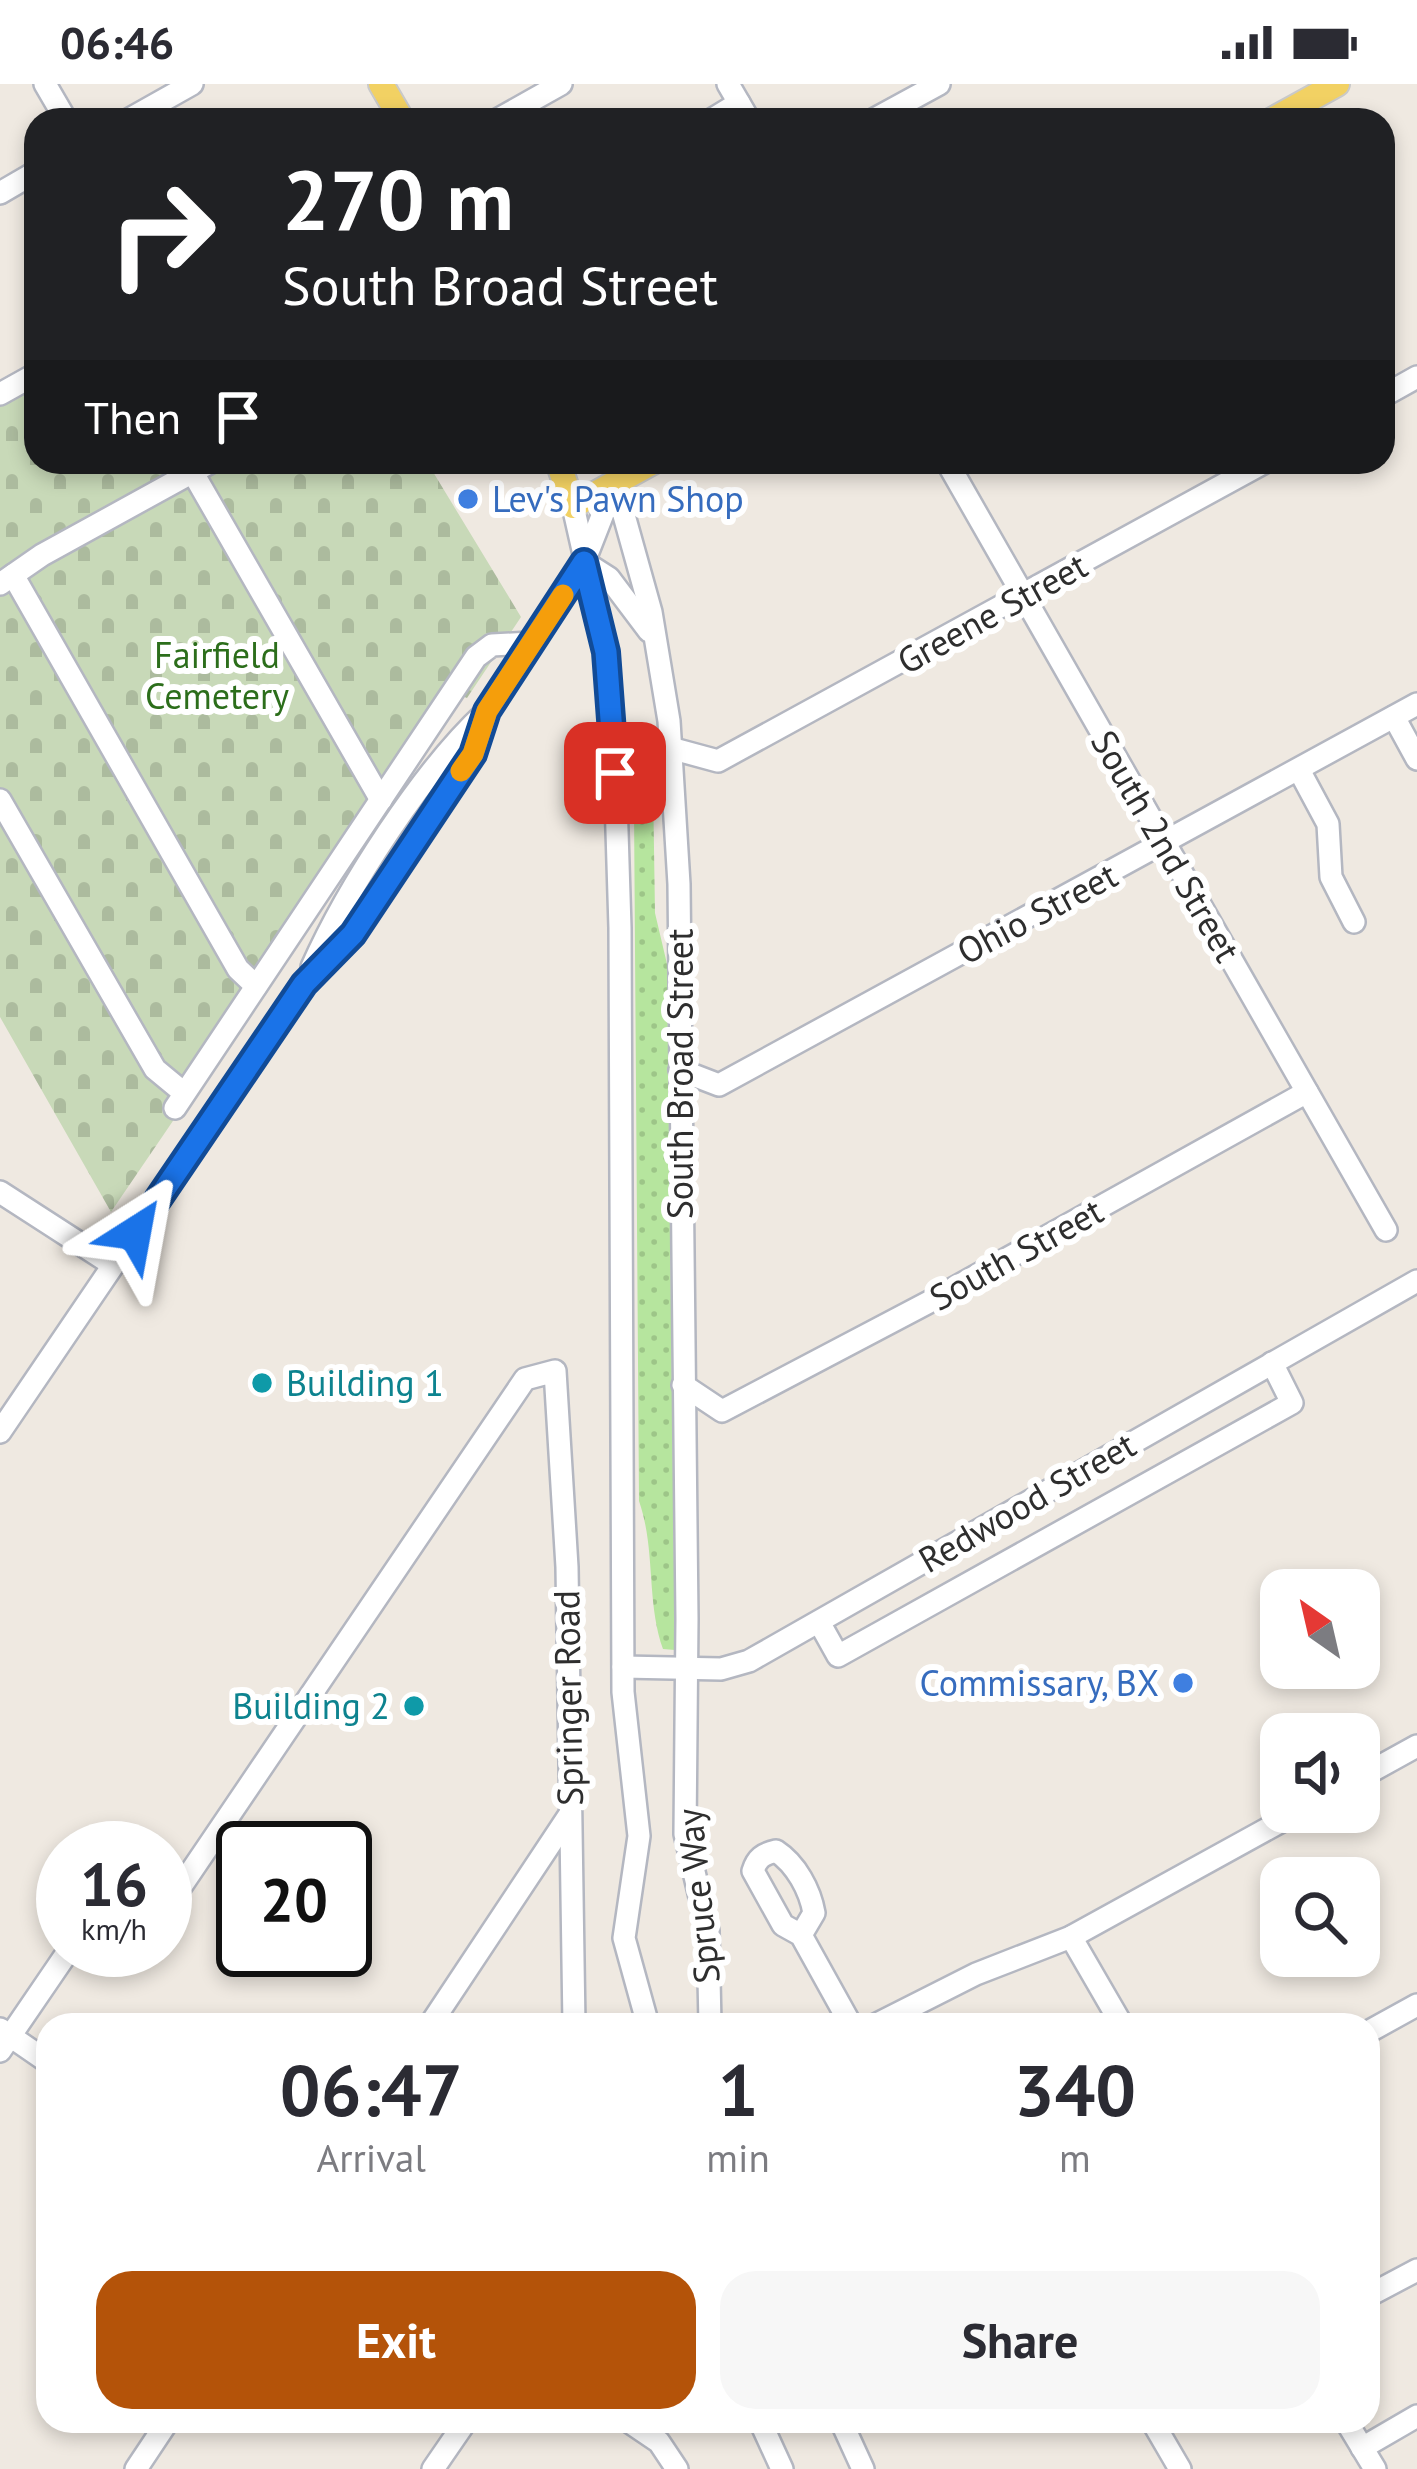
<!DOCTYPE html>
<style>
:root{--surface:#fff;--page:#f7f7f7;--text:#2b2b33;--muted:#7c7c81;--accent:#b45309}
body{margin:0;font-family:"PT Sans",sans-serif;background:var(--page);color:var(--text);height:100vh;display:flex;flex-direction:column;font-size:45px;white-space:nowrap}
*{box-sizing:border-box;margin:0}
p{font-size:39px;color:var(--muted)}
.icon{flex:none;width:66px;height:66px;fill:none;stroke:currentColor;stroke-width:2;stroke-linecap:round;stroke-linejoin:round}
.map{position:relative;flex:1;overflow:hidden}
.side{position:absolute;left:36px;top:1929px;width:1344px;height:420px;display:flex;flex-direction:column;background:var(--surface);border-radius:36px;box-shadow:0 6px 18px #0003}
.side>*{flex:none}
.banner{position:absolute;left:24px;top:24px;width:1371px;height:366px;border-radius:36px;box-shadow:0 6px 18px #0003;background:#202124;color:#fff;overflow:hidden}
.needle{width:78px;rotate:326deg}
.fabs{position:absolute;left:1260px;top:1485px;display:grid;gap:24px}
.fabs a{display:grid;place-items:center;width:120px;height:120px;border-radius:24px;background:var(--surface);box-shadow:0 6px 18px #0003;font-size:60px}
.speed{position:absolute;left:36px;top:1737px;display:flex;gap:24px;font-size:60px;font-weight:700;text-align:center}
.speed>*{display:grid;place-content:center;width:156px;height:156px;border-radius:50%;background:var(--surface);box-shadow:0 6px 18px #0003;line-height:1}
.speed small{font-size:30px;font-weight:400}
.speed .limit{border:6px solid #111;border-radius:18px;background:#fff;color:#111}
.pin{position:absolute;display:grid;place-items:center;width:102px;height:102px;color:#fff;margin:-51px;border-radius:24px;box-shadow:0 6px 18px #0006}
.me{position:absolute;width:132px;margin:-66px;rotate:34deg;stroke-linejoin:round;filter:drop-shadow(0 0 9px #0008)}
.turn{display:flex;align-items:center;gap:42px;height:252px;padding:0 60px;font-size:54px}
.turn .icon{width:156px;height:156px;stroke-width:2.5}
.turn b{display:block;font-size:84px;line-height:102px}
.then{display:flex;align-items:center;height:114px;padding:0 60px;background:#0003;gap:24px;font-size:45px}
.eta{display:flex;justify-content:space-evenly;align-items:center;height:204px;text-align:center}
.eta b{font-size:72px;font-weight:700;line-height:84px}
.primary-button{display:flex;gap:24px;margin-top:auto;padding:24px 60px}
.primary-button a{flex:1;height:138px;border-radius:36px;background:var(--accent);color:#fff;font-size:48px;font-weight:700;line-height:138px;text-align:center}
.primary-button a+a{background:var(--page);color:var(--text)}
.status{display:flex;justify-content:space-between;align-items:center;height:84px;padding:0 60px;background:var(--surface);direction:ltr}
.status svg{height:33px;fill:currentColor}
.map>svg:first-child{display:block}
.green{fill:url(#green-dots)}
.cemetery{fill:url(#cemetery-stones)}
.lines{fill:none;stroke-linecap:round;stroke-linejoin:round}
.minor-casing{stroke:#b4b7c1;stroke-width:26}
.major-casing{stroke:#c9c9c9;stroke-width:28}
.minor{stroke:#fff;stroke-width:21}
.major{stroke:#f2d163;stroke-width:24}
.route-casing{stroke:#114b97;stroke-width:30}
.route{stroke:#1a73e8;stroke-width:21}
.slow{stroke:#f59e0b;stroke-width:21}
.shop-dot{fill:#3f7fe0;stroke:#fff;stroke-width:4.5}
.culture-dot{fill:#0f9aa8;stroke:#fff;stroke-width:4.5}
.labels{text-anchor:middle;stroke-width:12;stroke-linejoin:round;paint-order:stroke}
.shop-label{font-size:36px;fill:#366cbe;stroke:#fff;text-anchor:start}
.street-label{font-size:36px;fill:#2e2e2e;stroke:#fff}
.park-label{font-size:36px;fill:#2c6e1b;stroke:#fff}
.culture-label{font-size:36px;fill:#0d838f;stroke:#fff;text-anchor:start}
</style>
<div class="status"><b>06:46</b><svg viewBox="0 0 49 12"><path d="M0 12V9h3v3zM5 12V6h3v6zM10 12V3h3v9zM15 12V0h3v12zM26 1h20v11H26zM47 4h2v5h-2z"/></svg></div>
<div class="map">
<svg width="1417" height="2385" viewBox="0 0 1417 2385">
<defs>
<pattern id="green-dots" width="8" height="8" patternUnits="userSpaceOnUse" patternTransform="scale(3)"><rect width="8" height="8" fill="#b6e59e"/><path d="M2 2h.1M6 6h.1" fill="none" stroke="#9dc588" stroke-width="1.8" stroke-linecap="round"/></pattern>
<pattern id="cemetery-stones" width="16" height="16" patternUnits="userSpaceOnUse" patternTransform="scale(3)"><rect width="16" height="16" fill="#c8d9b8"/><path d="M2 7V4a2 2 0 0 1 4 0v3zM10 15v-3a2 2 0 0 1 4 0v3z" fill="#acbb9e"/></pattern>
</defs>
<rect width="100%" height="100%" fill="#efe9e1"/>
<!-- green -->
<path class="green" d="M 653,699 L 655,829 L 667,880 L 675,1566 L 663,1565 C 646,1517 656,1466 639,1417 L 634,725 Z"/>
<!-- cemetery -->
<path class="cemetery" d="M 36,299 L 36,378 L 427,378 L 521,533 L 467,614 L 462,612 L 111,1128 L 0,933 L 0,319 Z"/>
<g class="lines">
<defs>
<g id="minor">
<path d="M 45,0 L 66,36"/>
<path d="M 728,0 L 749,36"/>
<path d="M 128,36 L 192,0"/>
<path d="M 497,36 L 561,0"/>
<path d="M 711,36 L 739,19"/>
<path d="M 873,36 L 939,0"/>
<path d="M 0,109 L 36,88"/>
<path d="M 0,310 L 36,290"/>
<path d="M 1383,312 L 1417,293"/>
<path d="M 947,378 L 1386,1146"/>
<path d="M 193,389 L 381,716"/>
<path d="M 615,399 L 651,528 L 669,637 L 679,800 L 687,1535 L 685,1750 L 708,1847 L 710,1941"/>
<path d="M 573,422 L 606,568 L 614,650 L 620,844 L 623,1608 L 639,1752 L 624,1854 L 648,1941"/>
<path d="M 584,478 L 609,494 L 649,547"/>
<path d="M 13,491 L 238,885 L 256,902"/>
<path d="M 0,500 L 42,471 L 211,378"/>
<path d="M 1394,633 L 1417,675"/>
<path d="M 670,664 L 718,677 L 1265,378"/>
<path d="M 1299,686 L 1328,740 L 1331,793 L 1354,838"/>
<path d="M 0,716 L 155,985 L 184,1009"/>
<path d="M 312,883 C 347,804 423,686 486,628"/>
<path d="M 680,986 L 719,1001 L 1417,620"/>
<path d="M 175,1024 L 476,573 L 492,561 L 530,559"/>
<path d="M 0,1108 L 113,1181"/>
<path d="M 683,1301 L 722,1327 L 931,1217 L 1307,1008"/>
<path d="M 0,1348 L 304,900 L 353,850 L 473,670 L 487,627 L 584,478 L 615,399"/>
<path d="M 819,1538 L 838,1572 L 1292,1319 L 1272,1279"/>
<path d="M 623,1583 L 721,1585 L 749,1577 L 1417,1197"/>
<path d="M 1359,1694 L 1417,1662"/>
<path d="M 165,1826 L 525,1295 L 555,1287 L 567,1483 L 574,1941"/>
<path d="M 801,1851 L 814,1829 C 810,1806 796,1780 776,1767 C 763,1770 757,1774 753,1787 L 783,1841 L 801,1851 L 851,1941"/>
<path d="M 1071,1853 L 1122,1941"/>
<path d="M 95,1866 L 107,1873 L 124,1874 L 132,1866"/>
<path d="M 430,1941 L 570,1730"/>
<path d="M 875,1941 L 976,1890 L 1071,1853 L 1298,1728"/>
<path d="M 0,1945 L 48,1978"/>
<path d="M 1368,1948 L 1417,1921"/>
<path d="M 0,1967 L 69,1866"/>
<path d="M 1368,2212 L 1417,2186"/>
<path d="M 628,2337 L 659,2358 L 677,2385"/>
<path d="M 760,2337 L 782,2385"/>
<path d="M 841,2337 L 863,2385"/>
<path d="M 1152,2337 L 1180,2385"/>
<path d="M 1346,2337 L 1375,2385"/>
<path d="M 1362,2364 L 1417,2332"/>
<path d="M 136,2385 L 168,2337"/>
<path d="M 433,2385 L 466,2337"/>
</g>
<g id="major">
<path d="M 381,0 L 402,36"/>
<path d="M 1272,36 L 1337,0"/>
<path d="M 558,378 L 573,422 L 653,378"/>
</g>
</defs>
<!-- minor casing -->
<use href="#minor" class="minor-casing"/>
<!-- major casing -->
<use href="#major" class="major-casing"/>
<!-- minor -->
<use href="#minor" class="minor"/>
<!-- major -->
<use href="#major" class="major"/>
</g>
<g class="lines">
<defs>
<path id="route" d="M 135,1149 L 304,900 L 353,850 L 473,670 L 487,627 L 584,478 L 606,568 L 615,689"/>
</defs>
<!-- route casing -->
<use href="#route" class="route-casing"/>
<!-- route -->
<use href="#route" class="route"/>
<!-- slow -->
<path class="slow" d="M 461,687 L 473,670 L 487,627 L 563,511"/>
</g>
<!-- markers -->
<g class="shop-dot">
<circle cx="468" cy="415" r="12"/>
<circle cx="1183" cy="1599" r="12"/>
</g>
<g class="culture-dot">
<circle cx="262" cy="1299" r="12"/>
<circle cx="414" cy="1622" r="12"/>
</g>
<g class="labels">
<!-- shop labels -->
<g class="shop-label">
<text x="492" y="428">Lev's Pawn Shop</text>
<text x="1159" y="1612" text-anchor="end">Commissary, BX</text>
</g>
<!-- street labels -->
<g class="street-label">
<text transform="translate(992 529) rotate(-29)" y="13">Greene Street</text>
<text transform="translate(1166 762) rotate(60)" y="13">South 2nd Street</text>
<text transform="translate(1037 829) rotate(-28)" y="13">Ohio Street</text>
<text transform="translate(680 990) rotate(-90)" y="13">South Broad Street</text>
<text transform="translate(1016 1170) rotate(-29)" y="13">South Street</text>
<text transform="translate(1027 1418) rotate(-30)" y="13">Redwood Street</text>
<text transform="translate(568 1614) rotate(-91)" y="13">Springer Road</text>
<text transform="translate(698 1812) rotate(-96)" y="13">Spruce Way</text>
</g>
<!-- park labels -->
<g class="park-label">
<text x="217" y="584">Fairfield<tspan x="217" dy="41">Cemetery</tspan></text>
</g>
<!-- culture labels -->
<g class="culture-label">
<text x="286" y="1312">Building 1</text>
<text x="390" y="1635" text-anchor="end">Building 2</text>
</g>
</g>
</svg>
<div class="fabs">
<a><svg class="needle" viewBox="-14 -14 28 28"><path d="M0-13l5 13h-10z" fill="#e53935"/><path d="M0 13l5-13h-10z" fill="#7c7c81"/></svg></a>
<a><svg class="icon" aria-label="sound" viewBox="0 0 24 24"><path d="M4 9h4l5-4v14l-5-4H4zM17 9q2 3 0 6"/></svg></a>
<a><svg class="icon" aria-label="search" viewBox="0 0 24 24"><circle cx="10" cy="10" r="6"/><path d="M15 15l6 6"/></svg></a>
</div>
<div class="speed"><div>16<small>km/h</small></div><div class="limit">20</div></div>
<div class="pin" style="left:615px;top:689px;background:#d93025"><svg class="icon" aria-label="arrive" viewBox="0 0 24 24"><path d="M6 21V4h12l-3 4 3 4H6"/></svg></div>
<svg class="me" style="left:135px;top:1149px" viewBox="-20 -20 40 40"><path d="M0-17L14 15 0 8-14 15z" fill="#1a73e8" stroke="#fff" stroke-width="4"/></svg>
<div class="banner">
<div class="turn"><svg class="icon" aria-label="right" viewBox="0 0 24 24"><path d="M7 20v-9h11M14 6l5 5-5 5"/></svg><div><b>270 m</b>South Broad Street</div></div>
<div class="then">Then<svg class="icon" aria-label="arrive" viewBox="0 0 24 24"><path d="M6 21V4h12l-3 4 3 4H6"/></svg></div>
</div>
<section class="side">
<div class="eta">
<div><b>06:47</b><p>Arrival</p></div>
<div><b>1</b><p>min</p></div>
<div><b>340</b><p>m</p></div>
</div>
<div class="primary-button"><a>Exit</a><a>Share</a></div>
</section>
</div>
